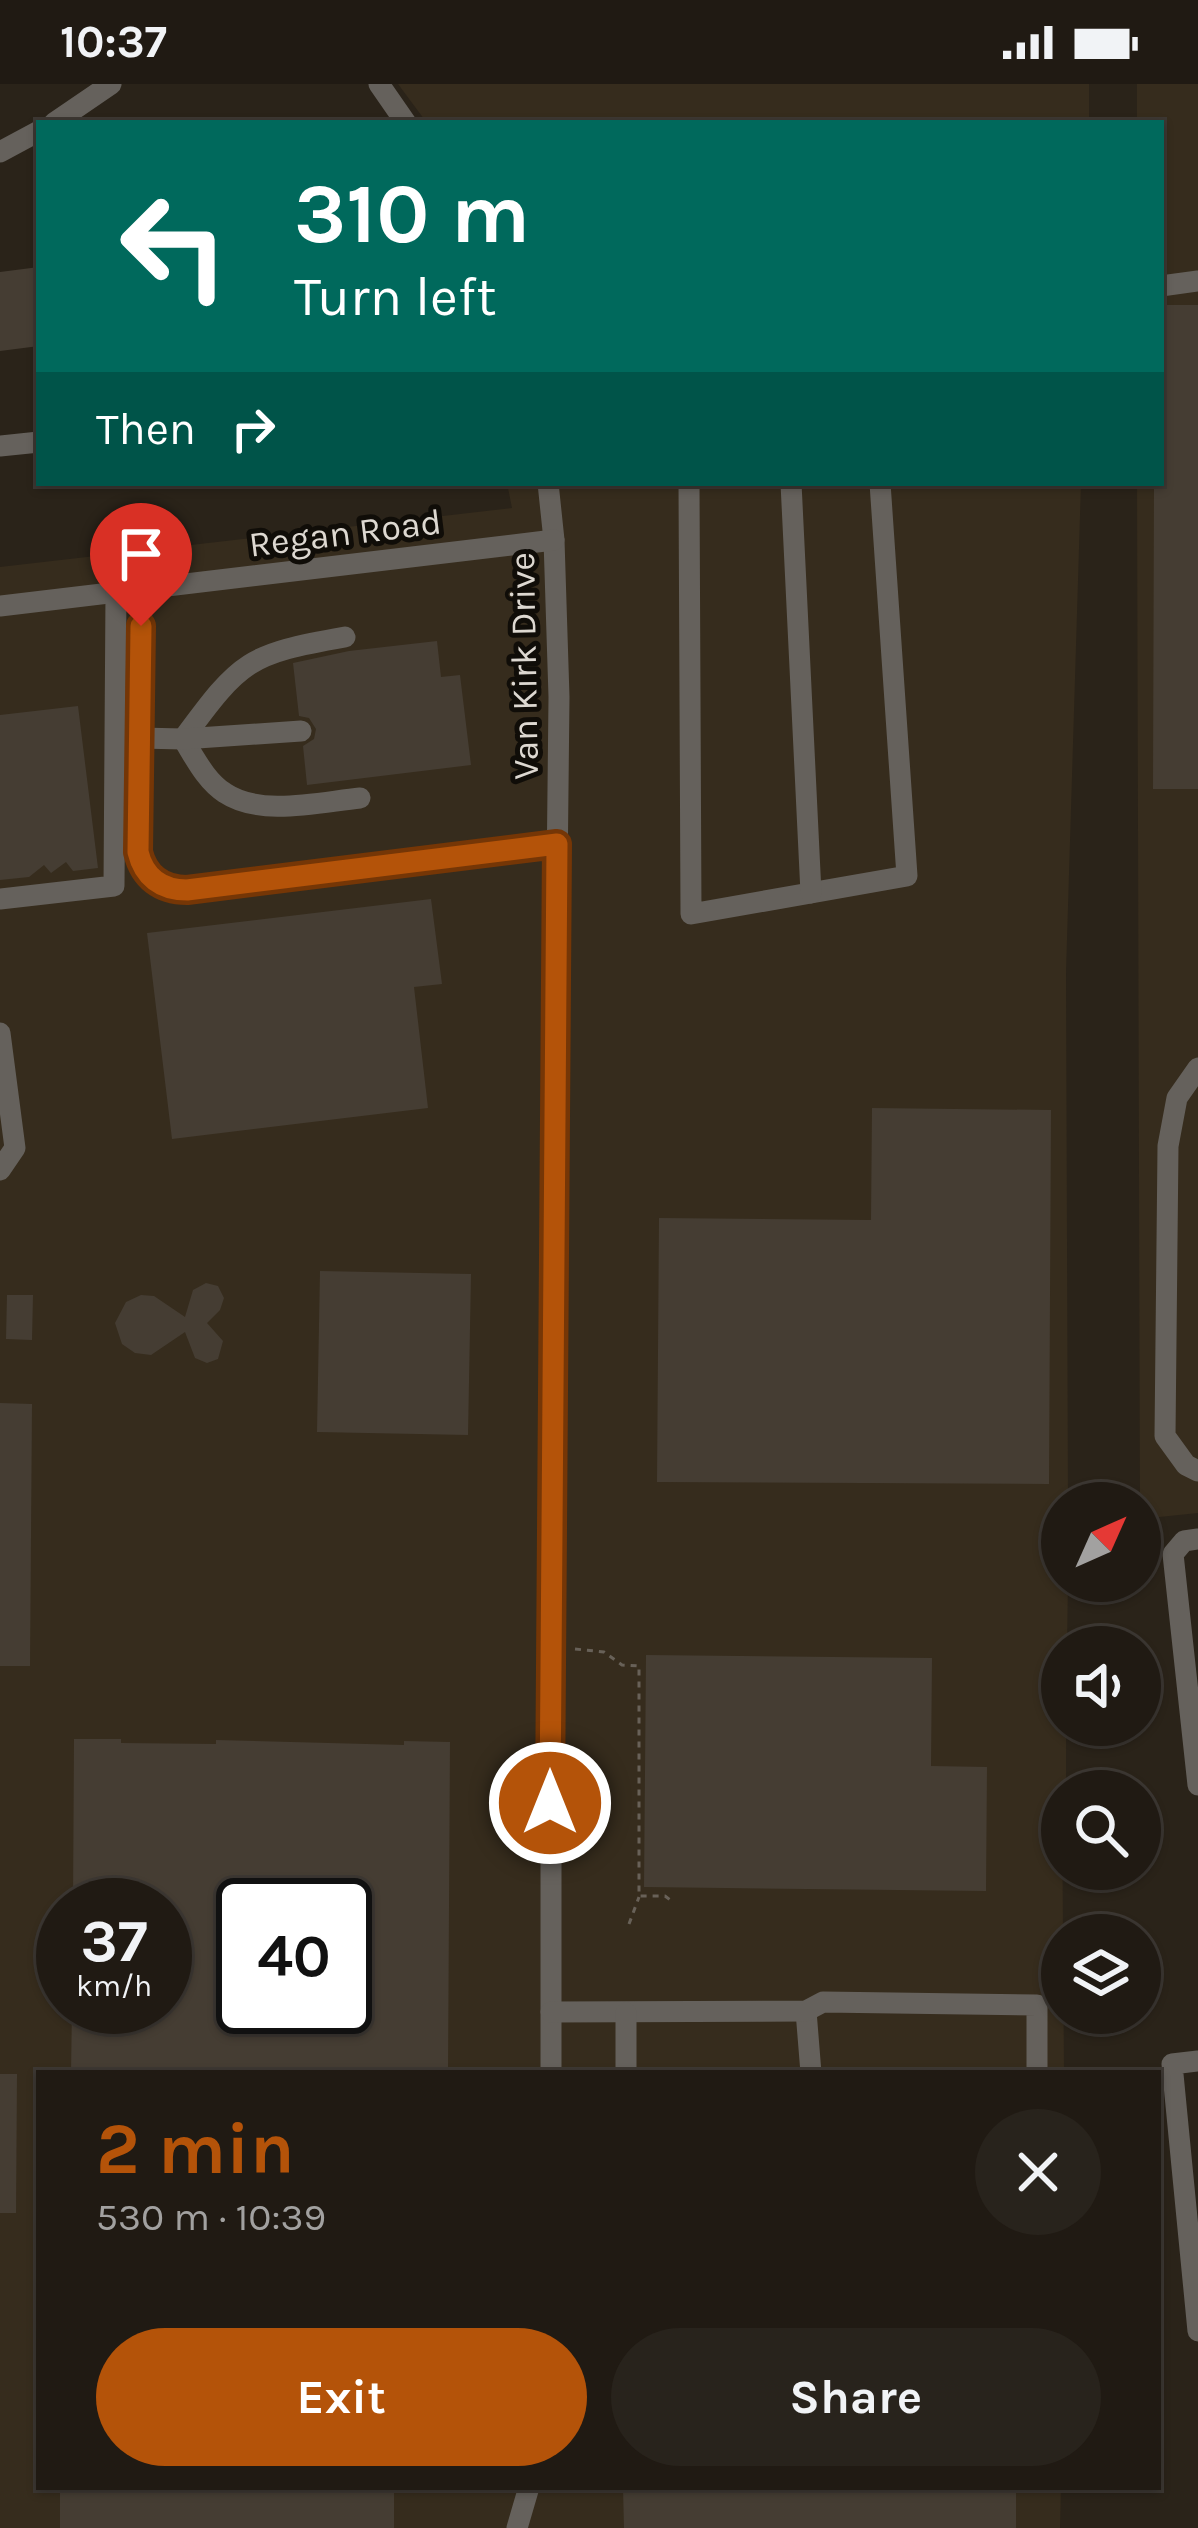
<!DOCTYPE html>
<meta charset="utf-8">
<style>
:root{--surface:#201a13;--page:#28231c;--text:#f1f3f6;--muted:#a2a1a0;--line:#3d3833;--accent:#b45309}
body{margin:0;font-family:Karla,sans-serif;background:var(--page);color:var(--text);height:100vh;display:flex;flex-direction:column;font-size:45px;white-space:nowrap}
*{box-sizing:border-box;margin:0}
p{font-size:39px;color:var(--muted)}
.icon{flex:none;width:66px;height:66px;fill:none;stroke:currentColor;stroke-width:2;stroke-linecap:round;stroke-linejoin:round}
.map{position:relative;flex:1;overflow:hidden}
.sheet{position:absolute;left:36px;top:1986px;width:1125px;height:420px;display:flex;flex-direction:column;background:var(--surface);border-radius:0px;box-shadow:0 3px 9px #0004,0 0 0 3px var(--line)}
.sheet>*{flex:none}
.hud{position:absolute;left:36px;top:36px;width:1128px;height:366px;border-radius:0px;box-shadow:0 3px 9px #0004,0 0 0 3px var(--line);background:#00695c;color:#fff;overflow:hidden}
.needle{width:78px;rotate:45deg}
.buttons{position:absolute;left:1041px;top:1398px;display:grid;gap:24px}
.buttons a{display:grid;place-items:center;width:120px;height:120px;border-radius:50%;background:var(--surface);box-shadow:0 3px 9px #0004,0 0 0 3px var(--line);font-size:60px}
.speed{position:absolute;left:36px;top:1794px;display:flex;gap:24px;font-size:60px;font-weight:700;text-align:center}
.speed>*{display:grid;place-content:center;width:156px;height:156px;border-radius:50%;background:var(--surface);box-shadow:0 3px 9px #0004,0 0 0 3px var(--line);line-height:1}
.speed small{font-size:30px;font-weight:400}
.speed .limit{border:6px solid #111;border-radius:18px;background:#fff;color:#111}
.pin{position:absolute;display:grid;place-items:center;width:102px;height:102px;color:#fff;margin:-123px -51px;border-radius:50% 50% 50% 0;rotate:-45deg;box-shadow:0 0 12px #0007}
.pin .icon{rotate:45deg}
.me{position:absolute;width:132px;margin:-66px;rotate:0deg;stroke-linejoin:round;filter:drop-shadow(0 0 9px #0008)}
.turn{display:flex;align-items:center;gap:42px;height:252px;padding:0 60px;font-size:54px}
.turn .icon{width:156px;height:156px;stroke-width:2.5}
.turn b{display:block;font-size:84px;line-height:102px}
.then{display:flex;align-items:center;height:114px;padding:0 60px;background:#0003;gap:24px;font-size:45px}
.round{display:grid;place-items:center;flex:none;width:126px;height:126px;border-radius:63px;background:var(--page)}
.summary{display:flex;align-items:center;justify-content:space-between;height:204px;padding:0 60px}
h1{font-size:72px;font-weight:700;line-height:90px;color:var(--accent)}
.action{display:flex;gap:24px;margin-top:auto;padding:24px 60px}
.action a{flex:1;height:138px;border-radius:72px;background:var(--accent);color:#fff;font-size:48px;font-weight:700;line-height:138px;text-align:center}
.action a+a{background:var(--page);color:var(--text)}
.status{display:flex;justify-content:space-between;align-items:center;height:84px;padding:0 60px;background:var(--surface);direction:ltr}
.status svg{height:33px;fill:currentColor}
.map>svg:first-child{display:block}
.built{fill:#362c1d;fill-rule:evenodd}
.building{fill:#453d33;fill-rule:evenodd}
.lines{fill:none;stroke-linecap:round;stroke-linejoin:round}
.path{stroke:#686158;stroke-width:3;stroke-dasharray:6 6;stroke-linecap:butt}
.minor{stroke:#65615c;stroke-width:21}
.route-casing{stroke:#753606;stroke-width:30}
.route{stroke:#b45309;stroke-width:21}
.labels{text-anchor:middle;stroke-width:10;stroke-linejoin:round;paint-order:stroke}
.street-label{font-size:36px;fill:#ddd8d1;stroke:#100d08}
</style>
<div class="status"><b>10:37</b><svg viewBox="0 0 49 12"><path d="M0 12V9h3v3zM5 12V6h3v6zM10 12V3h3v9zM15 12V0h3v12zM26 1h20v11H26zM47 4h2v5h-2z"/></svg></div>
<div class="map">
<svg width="1198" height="2444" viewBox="0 0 1198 2444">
<rect width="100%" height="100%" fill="#2a2319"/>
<!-- built -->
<g class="built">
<path d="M 398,0 L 1089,0 L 1089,39 L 427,39 Z"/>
<path d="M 1137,0 L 1198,0 L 1198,1429 L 1140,1435 L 1137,399 L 1161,399 L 1161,39 L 1137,39 Z"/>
<path d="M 507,399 L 1081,399 L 1066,888 L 1068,1419 L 1062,1419 L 1062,1497 L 1068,1497 L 1067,1563 L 1062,1563 L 1062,1641 L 1066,1641 L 1066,1707 L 1062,1707 L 1064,1989 L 39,1989 L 39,2403 L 1061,2403 L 1060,2444 L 0,2444 L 0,483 L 512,424 ZM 63,1821 L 165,1821 L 165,1923 L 63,1923 ZM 243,1821 L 345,1821 L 345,1923 L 243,1923 Z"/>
</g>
<!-- building -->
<g class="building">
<path d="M 39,183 L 39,262 L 0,267 L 0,188 Z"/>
<path d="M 1161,221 L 1198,221 L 1198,705 L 1153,705 L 1154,399 L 1161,399 Z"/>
<path d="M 437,557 L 441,593 L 460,591 L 471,681 L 307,701 L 303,662 L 314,655 L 316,645 L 309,634 L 299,632 L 293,579 L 349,567 Z"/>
<path d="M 78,622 L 98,784 L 73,787 L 66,778 L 51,789 L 44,781 L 29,793 L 0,796 L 0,631 Z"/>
<path d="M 431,815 L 442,900 L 414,903 L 428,1024 L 172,1055 L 147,849 Z"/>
<path d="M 872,1024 L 1051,1026 L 1049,1400 L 657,1398 L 659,1134 L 871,1136 Z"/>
<path d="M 320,1187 L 471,1190 L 468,1351 L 317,1348 Z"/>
<path d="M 206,1199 L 218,1202 L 224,1214 L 220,1226 L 207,1239 L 223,1257 L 218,1275 L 207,1279 L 195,1274 L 185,1248 L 151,1271 L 135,1269 L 122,1260 L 115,1239 L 126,1218 L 141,1211 L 154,1212 L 185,1233 L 193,1206 Z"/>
<path d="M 7,1211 L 33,1211 L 32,1256 L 6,1255 Z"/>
<path d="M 0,1319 L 32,1320 L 30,1582 L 0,1582 Z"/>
<path d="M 646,1571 L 932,1574 L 931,1682 L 987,1683 L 986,1807 L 644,1803 Z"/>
<path d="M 74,1655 L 121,1655 L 121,1659 L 216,1660 L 216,1656 L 404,1661 L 404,1657 L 450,1658 L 448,1989 L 71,1989 L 72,1923 L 165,1923 L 165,1821 L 73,1821 ZM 243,1821 L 345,1821 L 345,1923 L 243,1923 Z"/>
<path d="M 0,1990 L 17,1990 L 16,2129 L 0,2129 Z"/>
<rect x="60" y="2403" width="334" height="41"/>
<path d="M 623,2403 L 1016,2403 L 1016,2444 L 624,2444 Z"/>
</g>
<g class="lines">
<!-- path -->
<g class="path">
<path d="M 575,1565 L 604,1568 L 622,1581 L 639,1582 L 639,1812 L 665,1812 L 673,1818"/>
<path d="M 629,1840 L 639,1813"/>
</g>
<!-- minor -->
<g class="minor">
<path d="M 379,0 L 406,39"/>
<path d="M 54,39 L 111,0"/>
<path d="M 0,68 L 39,47"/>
<path d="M 1161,202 L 1198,197"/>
<path d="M 0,362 L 39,358"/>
<path d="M 548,399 L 554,456 L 559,613 L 551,1348 L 551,1989"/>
<path d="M 689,399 L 691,830 L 907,792 L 880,399"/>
<path d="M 791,399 L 811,809"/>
<path d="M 142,505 L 138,768 C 143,793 161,805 187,806 L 558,760"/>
<path d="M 0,522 L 554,456"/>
<path d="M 345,553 C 248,570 241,576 183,655 C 195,674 206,697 225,709 C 261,733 320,718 360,714"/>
<path d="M 140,654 L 183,655 L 301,647"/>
<path d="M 0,815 L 114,802 L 116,508"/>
<path d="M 0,949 L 15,1064 L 0,1086"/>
<path d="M 1198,984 L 1177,1014 L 1168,1062 L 1165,1352 L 1186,1381 L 1198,1387"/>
<path d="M 1198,1455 L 1184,1457 L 1173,1470 L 1198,1701"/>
<path d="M 806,1927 L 811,1989"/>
<path d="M 551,1928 L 806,1927 L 823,1918 L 1037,1921 L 1037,1989"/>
<path d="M 626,1929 L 626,1989"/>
<path d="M 1198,1977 L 1172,1980 L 1198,2247"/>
<path d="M 517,2444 L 529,2403"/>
</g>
</g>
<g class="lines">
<defs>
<path id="route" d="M 141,542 L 138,768 C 144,793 161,806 187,806 L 557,760 L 550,1719"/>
</defs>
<!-- route casing -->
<use href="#route" class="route-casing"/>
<!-- route -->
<use href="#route" class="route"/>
</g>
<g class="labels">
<!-- street labels -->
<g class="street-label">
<text transform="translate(345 448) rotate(-7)" y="13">Regan Road</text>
<text transform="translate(523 582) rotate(-91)" y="13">Van Kirk Drive</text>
</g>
</g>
</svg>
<div class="buttons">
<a><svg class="needle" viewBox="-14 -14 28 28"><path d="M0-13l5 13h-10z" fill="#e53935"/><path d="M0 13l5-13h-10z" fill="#a2a1a0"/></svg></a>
<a><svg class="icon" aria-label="sound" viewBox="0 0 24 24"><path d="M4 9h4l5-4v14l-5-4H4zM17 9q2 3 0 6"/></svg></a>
<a><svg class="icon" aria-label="search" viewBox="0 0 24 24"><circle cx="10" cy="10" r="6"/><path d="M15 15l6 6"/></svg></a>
<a><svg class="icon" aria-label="layers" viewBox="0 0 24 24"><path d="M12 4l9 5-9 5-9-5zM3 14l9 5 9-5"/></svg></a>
</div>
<div class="speed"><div>37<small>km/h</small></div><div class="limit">40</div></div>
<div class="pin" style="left:141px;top:542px;background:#d93025"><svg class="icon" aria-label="arrive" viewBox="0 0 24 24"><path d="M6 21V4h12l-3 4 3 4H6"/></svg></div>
<svg class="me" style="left:550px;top:1719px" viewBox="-20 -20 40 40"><circle r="17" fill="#b45309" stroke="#fff" stroke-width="3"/><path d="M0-11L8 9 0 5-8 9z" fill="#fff"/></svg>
<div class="hud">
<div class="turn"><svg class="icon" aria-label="left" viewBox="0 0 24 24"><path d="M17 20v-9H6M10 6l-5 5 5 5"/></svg><div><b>310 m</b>Turn left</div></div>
<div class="then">Then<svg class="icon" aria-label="right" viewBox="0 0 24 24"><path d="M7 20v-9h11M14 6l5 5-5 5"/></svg></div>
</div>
<section class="sheet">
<div class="summary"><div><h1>2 min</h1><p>530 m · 10:39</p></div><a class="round"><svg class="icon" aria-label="close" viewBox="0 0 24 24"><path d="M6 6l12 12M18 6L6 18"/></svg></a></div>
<div class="action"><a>Exit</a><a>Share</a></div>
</section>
</div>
